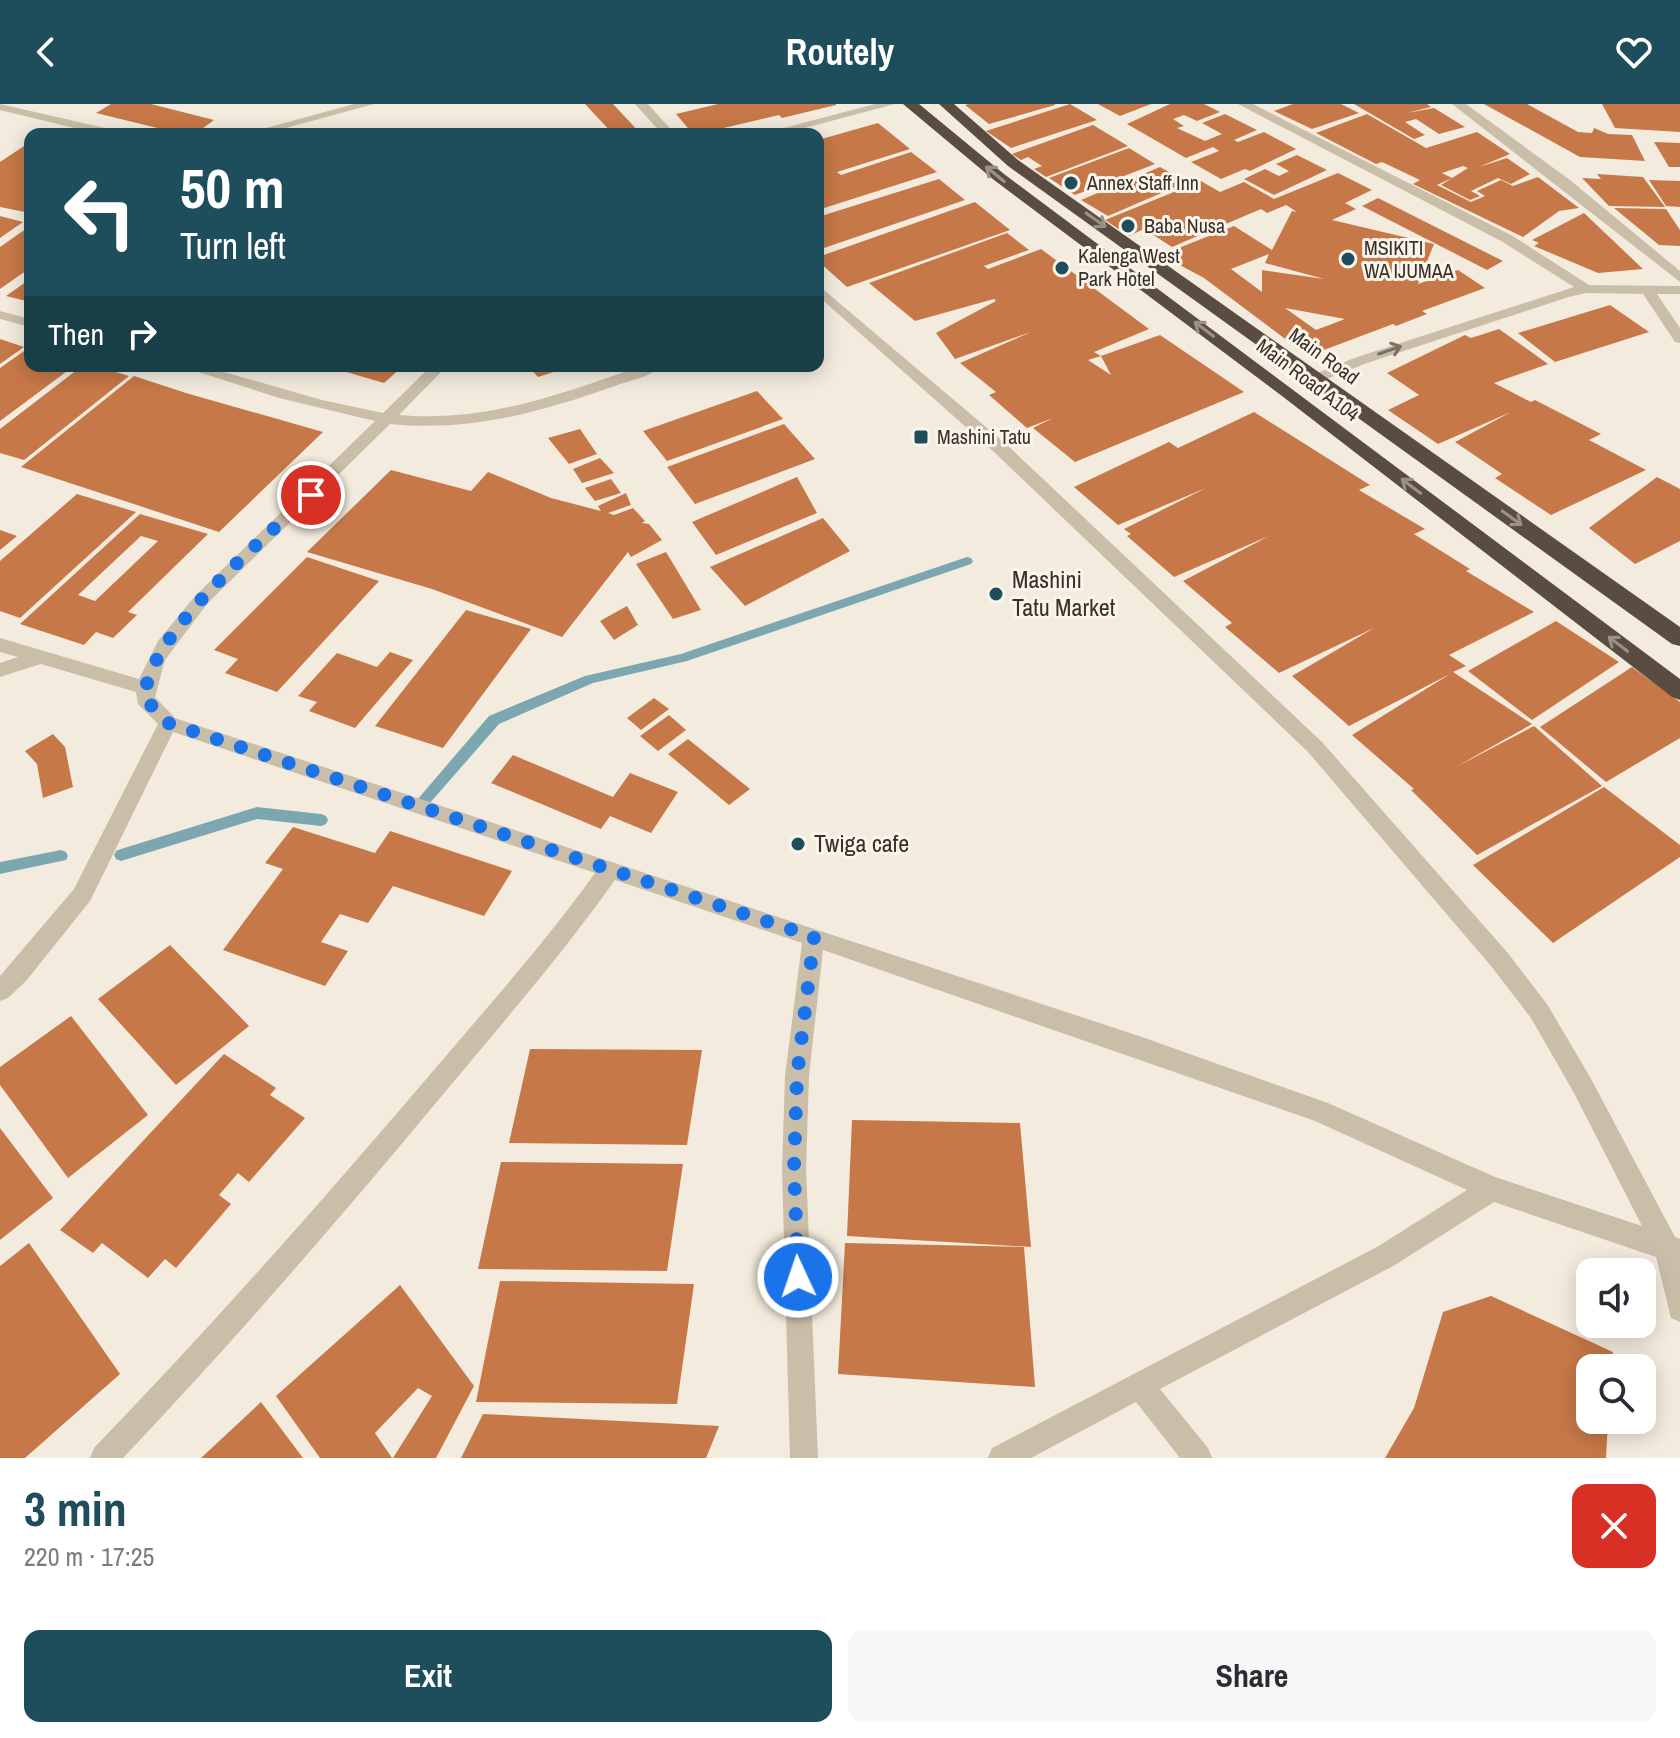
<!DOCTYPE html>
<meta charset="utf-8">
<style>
:root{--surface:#fff;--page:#f7f7f7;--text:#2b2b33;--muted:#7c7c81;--accent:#1e4e5b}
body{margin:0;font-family:"Archivo Narrow",sans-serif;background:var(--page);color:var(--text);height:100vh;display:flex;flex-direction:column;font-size:30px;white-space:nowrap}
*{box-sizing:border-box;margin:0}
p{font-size:26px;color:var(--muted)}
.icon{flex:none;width:44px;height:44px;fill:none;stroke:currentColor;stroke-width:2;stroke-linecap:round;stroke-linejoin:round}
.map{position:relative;height:1354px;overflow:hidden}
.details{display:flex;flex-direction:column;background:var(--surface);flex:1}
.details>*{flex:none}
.banner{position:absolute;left:24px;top:24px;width:800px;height:244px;border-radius:16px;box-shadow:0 4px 20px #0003;background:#1e4e5b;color:#fff;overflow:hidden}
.buttons{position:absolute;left:1576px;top:1154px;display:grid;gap:16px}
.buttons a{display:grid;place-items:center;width:80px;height:80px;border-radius:16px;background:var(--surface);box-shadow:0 4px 20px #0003;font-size:40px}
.pin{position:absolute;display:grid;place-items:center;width:68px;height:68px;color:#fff;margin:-34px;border:4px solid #fff;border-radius:50%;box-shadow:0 2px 8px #0007}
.me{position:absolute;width:88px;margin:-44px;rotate:357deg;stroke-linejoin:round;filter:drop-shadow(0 0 6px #0008)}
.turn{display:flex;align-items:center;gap:28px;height:168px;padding:0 24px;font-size:36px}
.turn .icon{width:104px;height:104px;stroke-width:2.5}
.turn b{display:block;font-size:56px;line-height:68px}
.then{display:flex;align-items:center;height:76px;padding:0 24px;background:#0003;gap:16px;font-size:30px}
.round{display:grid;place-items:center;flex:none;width:84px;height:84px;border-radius:16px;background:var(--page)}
.headline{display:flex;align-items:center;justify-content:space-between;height:136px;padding:0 24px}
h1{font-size:48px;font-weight:700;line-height:60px;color:var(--accent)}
.cta{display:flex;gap:16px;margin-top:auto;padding:16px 24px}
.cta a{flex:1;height:92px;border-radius:16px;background:var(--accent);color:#fff;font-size:32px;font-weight:700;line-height:92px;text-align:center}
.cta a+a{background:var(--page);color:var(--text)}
header{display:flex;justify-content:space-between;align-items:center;height:104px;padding:0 24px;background:var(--accent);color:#fff;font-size:36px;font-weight:700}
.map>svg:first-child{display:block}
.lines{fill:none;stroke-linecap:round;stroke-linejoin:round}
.stream{fill:#7ca7b0;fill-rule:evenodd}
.building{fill:#c77848;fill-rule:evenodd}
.minor{fill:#cbbea9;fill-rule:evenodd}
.highway{fill:#5a4c40;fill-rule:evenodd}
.oneway{stroke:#9a9084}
.oneway2{stroke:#7b7063}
.route{stroke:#1a73e8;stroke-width:14;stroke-dasharray:0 25.2}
.poi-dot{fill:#1e4e5b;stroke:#faf5eb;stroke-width:3}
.labels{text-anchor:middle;stroke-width:6;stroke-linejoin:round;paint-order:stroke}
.far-poi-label{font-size:20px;fill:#393029;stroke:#faf5eb;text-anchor:start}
.far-street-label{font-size:20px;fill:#393029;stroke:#faf5eb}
.poi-label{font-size:24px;fill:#393029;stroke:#faf5eb;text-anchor:start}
</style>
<header><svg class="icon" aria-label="back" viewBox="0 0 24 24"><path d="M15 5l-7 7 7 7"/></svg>Routely<svg class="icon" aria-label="heart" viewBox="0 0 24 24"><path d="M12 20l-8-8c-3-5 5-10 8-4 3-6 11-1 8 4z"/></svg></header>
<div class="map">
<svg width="1680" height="1354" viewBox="0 0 1680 1354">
<rect width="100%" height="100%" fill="#f3ecde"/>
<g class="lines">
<!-- stream -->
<g class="stream">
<path d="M 967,453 L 971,454 L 973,457 L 971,460 L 687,557 L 593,579 L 499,620 L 429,700 L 419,700 L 417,696 L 489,612 L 585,572 L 681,550 Z"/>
<path d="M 257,703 L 321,710 L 326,712 L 328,716 L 326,720 L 321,722 L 257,715 L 121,757 L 116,755 L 114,751 L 116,747 L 121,745 Z"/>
<path d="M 61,746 L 66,748 L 68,752 L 66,756 L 0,770 L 0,758 Z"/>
</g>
</g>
<!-- building -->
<g class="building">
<path d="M 111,0 L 151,0 L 214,16 L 195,30 L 182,30 L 96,9 Z"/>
<path d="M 585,0 L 613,0 L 641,30 L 613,30 Z"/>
<path d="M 718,0 L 836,0 L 836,1 L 782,14 L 779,11 L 698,30 L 693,30 L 676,10 Z"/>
<path d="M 969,0 L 1055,0 L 1055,1 L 989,20 L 965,1 Z"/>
<path d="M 1070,0 L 1097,16 L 1011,44 L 986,27 Z"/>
<path d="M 1098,0 L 1151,0 L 1120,12 Z"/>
<path d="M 1170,0 L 1204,0 L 1220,8 L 1197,17 L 1184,11 L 1173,15 L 1184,22 L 1177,24 L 1205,37 L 1222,30 L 1202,19 L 1225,10 L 1257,26 L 1234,36 L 1238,38 L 1264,28 L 1296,45 L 1250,67 L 1245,65 L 1221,75 L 1191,58 L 1219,47 L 1213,43 L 1186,54 L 1127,20 Z"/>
<path d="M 1293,0 L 1341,0 L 1359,9 L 1312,25 L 1274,7 Z"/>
<path d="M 1354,0 L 1427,0 L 1431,3 L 1407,9 L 1434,4 L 1465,23 L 1439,30 L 1416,15 L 1405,18 L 1425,31 L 1414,35 Z"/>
<path d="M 1484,0 L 1527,0 L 1578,28 L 1592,29 L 1594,24 L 1608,30 L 1632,31 L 1645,57 L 1580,53 Z"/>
<path d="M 1602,0 L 1680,0 L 1680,28 L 1615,24 Z"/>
<path d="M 1367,10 L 1426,44 L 1477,28 L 1510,50 L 1479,63 L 1507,54 L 1530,70 L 1511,80 L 1498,74 L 1471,87 L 1480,92 L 1470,96 L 1441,81 L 1468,64 L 1463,62 L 1442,69 L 1452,74 L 1437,81 L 1471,98 L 1485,92 L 1477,87 L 1501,76 L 1513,82 L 1538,73 L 1579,104 L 1559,107 L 1523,133 L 1413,80 L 1420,76 L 1382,58 L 1376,60 L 1316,29 Z"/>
<path d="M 878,19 L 910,45 L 837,68 L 841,71 L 911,48 L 937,68 L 818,106 L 818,36 Z"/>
<path d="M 1093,21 L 1128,42 L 1046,73 L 1034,65 L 1042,62 L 1028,53 L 1021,56 L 1012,50 Z"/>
<path d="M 1654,38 L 1680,39 L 1680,63 L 1669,63 Z"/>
<path d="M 24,42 L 30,44 L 30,109 L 0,103 L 0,58 Z"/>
<path d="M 1129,44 L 1155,60 L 1075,91 L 1049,74 Z"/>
<path d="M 1297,51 L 1327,66 L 1274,91 L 1244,75 L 1265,65 L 1279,72 L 1289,67 L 1276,60 Z"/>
<path d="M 1160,63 L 1187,78 L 1108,112 L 1081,96 Z"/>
<path d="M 1338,69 L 1372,86 L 1345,99 L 1356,105 L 1332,116 L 1434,140 L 1418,180 L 1458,166 L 1485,184 L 1422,207 L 1427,210 L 1396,222 L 1393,220 L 1308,252 L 1204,174 L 1161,151 L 1234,122 L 1272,146 L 1292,107 L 1297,108 L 1286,101 L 1267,109 L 1261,105 L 1172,143 L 1144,125 L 1129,132 L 1105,116 L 1201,77 L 1220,88 L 1244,78 L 1274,95 ZM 1269,150 L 1265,159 L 1324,175 L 1262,166 L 1262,188 L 1231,165 ZM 1285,204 L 1345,215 L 1316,226 Z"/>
<path d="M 1597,70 L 1643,73 L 1665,103 L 1609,102 L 1582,74 L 1601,75 Z"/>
<path d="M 939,75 L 965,96 L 818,146 L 818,113 Z"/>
<path d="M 1649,76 L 1680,77 L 1680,103 L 1666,102 Z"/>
<path d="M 1378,94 L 1503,157 L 1487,166 L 1362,102 Z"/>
<path d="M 975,98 L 1010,126 L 847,183 L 818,157 L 818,153 Z"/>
<path d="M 1614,104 L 1666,105 L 1680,126 L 1680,142 L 1659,141 Z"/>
<path d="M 1584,109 L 1643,165 L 1598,169 L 1534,142 L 1539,139 L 1532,136 Z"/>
<path d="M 0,112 L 23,118 L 0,134 Z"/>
<path d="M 30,122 L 30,164 L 0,185 L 0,143 Z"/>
<path d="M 1007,129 L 1029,146 L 984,162 L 988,165 L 1041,145 L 1149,225 L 1094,248 L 1101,252 L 1088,256 L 1111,271 L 1101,252 L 1160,231 L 1244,288 L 1075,358 L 1033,324 L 1053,314 L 1027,324 L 989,291 L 996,288 L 960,259 L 1031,228 L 955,255 L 936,229 L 996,197 L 994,195 L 915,217 L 869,179 Z"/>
<path d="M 30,175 L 30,198 L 6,192 Z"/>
<path d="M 1610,201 L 1649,228 L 1555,258 L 1518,229 Z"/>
<path d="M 1499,225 L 1548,260 L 1494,279 L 1531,298 L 1535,296 L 1601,330 L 1589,336 L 1646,366 L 1551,411 L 1495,374 L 1502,370 L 1455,338 L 1511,308 L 1438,340 L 1388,306 L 1419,291 L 1387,269 L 1465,231 L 1471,234 Z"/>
<path d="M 0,235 L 24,243 L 0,260 Z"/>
<path d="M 27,245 L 30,246 L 30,262 L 74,262 L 0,317 L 0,264 Z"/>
<path d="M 82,262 L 96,262 L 129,272 L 24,356 L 0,349 L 0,325 Z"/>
<path d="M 326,262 L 403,262 L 384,279 Z"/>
<path d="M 528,262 L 560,262 L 563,265 L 538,273 Z"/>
<path d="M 134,272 L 186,289 L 323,328 L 219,428 L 21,363 Z"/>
<path d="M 757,287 L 783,315 L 667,357 L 643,327 Z"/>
<path d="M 1254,308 L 1370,381 L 1359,386 L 1425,425 L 1414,430 L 1470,465 L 1466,467 L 1534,508 L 1449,551 L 1466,562 L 1453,568 L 1532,620 L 1454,664 L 1534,622 L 1602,682 L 1477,751 L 1411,686 L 1414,685 L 1352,631 L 1450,570 L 1349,622 L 1292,572 L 1374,524 L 1279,569 L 1225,523 L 1232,519 L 1183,477 L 1269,432 L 1174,473 L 1127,432 L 1131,430 L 1124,425 L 1206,384 L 1118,421 L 1074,383 L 1169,338 L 1178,344 Z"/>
<path d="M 784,320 L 815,355 L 695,400 L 667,363 Z"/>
<path d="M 580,325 L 597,350 L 569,360 L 548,334 Z"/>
<path d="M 600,354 L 614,369 L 582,379 L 573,365 Z"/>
<path d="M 391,366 L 471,387 L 488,368 L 551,394 L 601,407 L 598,402 L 626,389 L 631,401 L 608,409 L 614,411 L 633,404 L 645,417 L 642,419 L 649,420 L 662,436 L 631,453 L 628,448 L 562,533 L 432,485 L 307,448 Z"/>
<path d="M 797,373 L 817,409 L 716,451 L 692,418 Z"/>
<path d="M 1657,373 L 1680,385 L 1680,437 L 1635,460 L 1589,424 Z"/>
<path d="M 611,375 L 621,389 L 595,397 L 585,384 Z"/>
<path d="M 77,390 L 136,408 L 20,514 L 0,507 L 0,457 Z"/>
<path d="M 140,410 L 208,430 L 128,508 L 137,511 L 113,534 L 96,528 L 84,541 L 20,520 ZM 141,432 L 158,437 L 95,497 L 78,491 Z"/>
<path d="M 823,414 L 850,447 L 745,502 L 710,463 Z"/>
<path d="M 0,426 L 17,432 L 0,446 Z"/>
<path d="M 666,448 L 701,506 L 673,515 L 636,460 Z"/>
<path d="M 307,453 L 379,477 L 277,588 L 225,569 L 238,555 L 214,546 Z"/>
<path d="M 627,502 L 638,521 L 614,536 L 600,517 Z"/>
<path d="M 466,506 L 531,525 L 443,644 L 375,622 Z"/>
<path d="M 1556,517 L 1619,558 L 1532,616 L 1468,567 Z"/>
<path d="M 390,548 L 413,556 L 355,624 L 309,607 L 317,598 L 298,592 L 337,549 L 377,563 Z"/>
<path d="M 1632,563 L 1680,598 L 1680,634 L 1606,678 L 1540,623 Z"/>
<path d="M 654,594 L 669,605 L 641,626 L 627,614 Z"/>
<path d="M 669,611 L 686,626 L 658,647 L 640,632 Z"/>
<path d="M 53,630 L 65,643 L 73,683 L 43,694 L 37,660 L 25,647 Z"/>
<path d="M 688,635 L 750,685 L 729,701 L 668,650 Z"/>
<path d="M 513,651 L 613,693 L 630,669 L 678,688 L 651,729 L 610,712 L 601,725 L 491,679 Z"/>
<path d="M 1604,683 L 1680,741 L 1680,753 L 1553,839 L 1473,761 Z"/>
<path d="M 293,723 L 375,749 L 390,727 L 512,767 L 484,812 L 393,782 L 368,819 L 340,810 L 321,838 L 348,847 L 325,882 L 223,846 L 283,765 L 265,759 Z"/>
<path d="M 170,841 L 249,922 L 176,981 L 98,895 Z"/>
<path d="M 71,912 L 148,1011 L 68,1074 L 0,981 L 0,963 Z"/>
<path d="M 530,945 L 702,946 L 687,1041 L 509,1039 Z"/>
<path d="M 224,950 L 276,984 L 270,991 L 305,1014 L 249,1078 L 238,1069 L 219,1091 L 231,1100 L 176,1164 L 165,1155 L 148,1174 L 102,1139 L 93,1149 L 60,1126 Z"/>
<path d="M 852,1016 L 1020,1019 L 1031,1143 L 847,1132 Z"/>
<path d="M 0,1024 L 53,1094 L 0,1136 Z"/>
<path d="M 501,1058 L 683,1060 L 667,1167 L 478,1165 Z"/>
<path d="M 29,1139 L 120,1270 L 25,1354 L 0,1354 L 0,1162 Z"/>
<path d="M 845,1139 L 1024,1143 L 1035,1283 L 838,1270 Z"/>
<path d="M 500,1177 L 694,1180 L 677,1300 L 476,1298 Z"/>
<path d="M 400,1181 L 474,1282 L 436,1354 L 393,1354 L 432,1292 L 418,1284 L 375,1329 L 392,1354 L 320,1354 L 276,1292 Z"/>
<path d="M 1491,1192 L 1613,1248 L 1612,1264 L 1590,1264 L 1590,1316 L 1608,1316 L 1606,1354 L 1385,1354 L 1414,1304 L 1443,1208 Z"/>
<path d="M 261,1298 L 303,1354 L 201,1354 Z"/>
<path d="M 483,1310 L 719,1322 L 706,1354 L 461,1354 Z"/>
</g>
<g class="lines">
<!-- minor -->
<g class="minor">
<path d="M 0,0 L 118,27 L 120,30 L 99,30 L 0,6 Z"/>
<path d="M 354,0 L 374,0 L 264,30 L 244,30 Z"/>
<path d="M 635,0 L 648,0 L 675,30 L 662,30 Z"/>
<path d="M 875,0 L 895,0 L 782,30 L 761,30 Z"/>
<path d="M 1238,0 L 1253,0 L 1511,131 L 1589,181 L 1680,182 L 1680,190 L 1657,190 L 1680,224 L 1680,239 L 1675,238 L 1643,190 L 1586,189 L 1569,193 L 1367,259 L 1322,277 L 1312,277 L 1312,271 L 1357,253 L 1574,183 L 1501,137 Z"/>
<path d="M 1452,0 L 1466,0 L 1570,76 L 1680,167 L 1680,178 Z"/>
<path d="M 818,181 L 1006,340 L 1322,638 L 1507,848 L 1547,900 L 1590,973 L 1675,1133 L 1680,1135 L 1680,1218 L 1671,1214 L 1656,1153 L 1494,1098 L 1395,1161 L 1160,1285 L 1208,1344 L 1212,1354 L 1180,1354 L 1136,1298 L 1031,1354 L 988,1354 L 992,1344 L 1377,1143 L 1467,1086 L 1315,1017 L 823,846 L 809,972 L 806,1064 L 818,1354 L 790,1354 L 782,1064 L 785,972 L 802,839 L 615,776 C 561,852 500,922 440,994 C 338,1117 233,1238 123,1354 L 90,1354 L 94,1344 C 208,1226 316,1104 422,980 C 481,910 542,843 595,769 L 173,628 L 90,797 L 26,877 L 8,894 L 0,897 L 0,872 L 74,785 L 158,620 L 138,600 L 136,588 L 41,560 L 0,573 L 0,559 L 18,553 L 0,548 L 0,534 L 139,575 L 158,537 L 195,492 L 375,317 L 279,294 L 180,262 L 203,262 L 322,296 L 383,309 L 431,262 L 447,262 L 399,311 C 485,319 561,290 641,262 L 662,262 C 651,273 627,277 612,283 C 538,309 469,328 390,320 L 207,500 L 165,556 L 155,593 L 175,614 L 1142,933 L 1328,999 L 1495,1073 L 1642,1122 L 1574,989 L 1531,914 L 1491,862 L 1308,648 L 994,348 L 818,192 Z"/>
<path d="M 0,207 L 30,215 L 30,223 L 0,215 Z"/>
</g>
<!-- highway -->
<g class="highway">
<path d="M 903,0 L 919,0 L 1004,70 L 1680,575 L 1680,596 L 1672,593 L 1282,292 L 994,76 Z"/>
<path d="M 939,0 L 954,0 L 1018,56 L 1680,523 L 1680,542 L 1672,540 L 1008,62 Z"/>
</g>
</g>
<!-- one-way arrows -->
<defs><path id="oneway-shaft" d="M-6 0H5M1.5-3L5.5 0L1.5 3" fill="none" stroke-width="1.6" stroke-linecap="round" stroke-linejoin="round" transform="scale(2)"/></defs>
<g class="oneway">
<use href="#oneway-shaft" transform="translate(995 70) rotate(-141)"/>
<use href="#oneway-shaft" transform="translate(1096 116) rotate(35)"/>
<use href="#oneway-shaft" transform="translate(1204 225) rotate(-143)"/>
<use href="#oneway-shaft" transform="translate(1411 382) rotate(-143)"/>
<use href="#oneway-shaft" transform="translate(1512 414) rotate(36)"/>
<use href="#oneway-shaft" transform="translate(1618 540) rotate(-143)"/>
</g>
<use class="oneway2" href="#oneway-shaft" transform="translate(1390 246) rotate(-19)"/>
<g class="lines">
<!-- route -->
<path class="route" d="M 311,391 C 266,433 144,533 145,595 L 168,619 L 814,833 L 797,972 L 794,1064 L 798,1173"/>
</g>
<!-- markers -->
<g class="poi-dot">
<circle cx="1071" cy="79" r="8"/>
<circle cx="1128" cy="122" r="8"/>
<circle cx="1348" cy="155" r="8"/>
<circle cx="1062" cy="164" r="8"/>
<rect x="913" y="325" width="16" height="16" rx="4"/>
<circle cx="996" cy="490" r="8"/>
<circle cx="798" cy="740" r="8"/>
</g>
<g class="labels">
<!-- far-poi labels -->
<g class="far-poi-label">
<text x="1087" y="86">Annex Staff Inn</text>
<text x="1144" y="129">Baba Nusa</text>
<text x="1364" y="151">MSIKITI<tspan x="1364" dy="23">WA IJUMAA</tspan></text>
<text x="1078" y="159">Kalenga West<tspan x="1078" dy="23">Park Hotel</tspan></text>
<text x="937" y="340">Mashini Tatu</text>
</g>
<!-- far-street labels -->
<g class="far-street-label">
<text transform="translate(1324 252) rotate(36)" y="7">Main Road</text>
<text transform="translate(1308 276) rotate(37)" y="7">Main Road A104</text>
</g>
<!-- poi labels -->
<g class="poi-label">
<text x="1012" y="484">Mashini<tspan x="1012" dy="28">Tatu Market</tspan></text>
<text x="814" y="748">Twiga cafe</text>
</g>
</g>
</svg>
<div class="buttons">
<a><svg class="icon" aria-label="sound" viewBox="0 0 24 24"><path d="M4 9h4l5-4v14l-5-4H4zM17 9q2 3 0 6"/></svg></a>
<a><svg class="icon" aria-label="search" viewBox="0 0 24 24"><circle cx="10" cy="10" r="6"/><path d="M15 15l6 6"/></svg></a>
</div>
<div class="pin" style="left:311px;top:391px;background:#d93025"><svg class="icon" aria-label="arrive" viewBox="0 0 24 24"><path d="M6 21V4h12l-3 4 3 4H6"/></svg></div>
<svg class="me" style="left:798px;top:1173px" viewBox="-20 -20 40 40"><circle r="17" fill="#1a73e8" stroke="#fff" stroke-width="3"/><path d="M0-11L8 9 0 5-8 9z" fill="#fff"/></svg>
<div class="banner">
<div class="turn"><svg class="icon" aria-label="left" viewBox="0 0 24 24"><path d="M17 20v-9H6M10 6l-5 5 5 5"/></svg><div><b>50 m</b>Turn left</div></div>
<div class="then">Then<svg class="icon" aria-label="right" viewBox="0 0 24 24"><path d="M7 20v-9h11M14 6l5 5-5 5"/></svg></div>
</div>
</div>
<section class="details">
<div class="headline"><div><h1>3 min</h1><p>220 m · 17:25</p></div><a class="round" style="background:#d93025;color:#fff"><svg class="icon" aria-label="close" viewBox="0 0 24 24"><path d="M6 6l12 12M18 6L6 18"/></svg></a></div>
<div class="cta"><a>Exit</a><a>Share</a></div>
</section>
